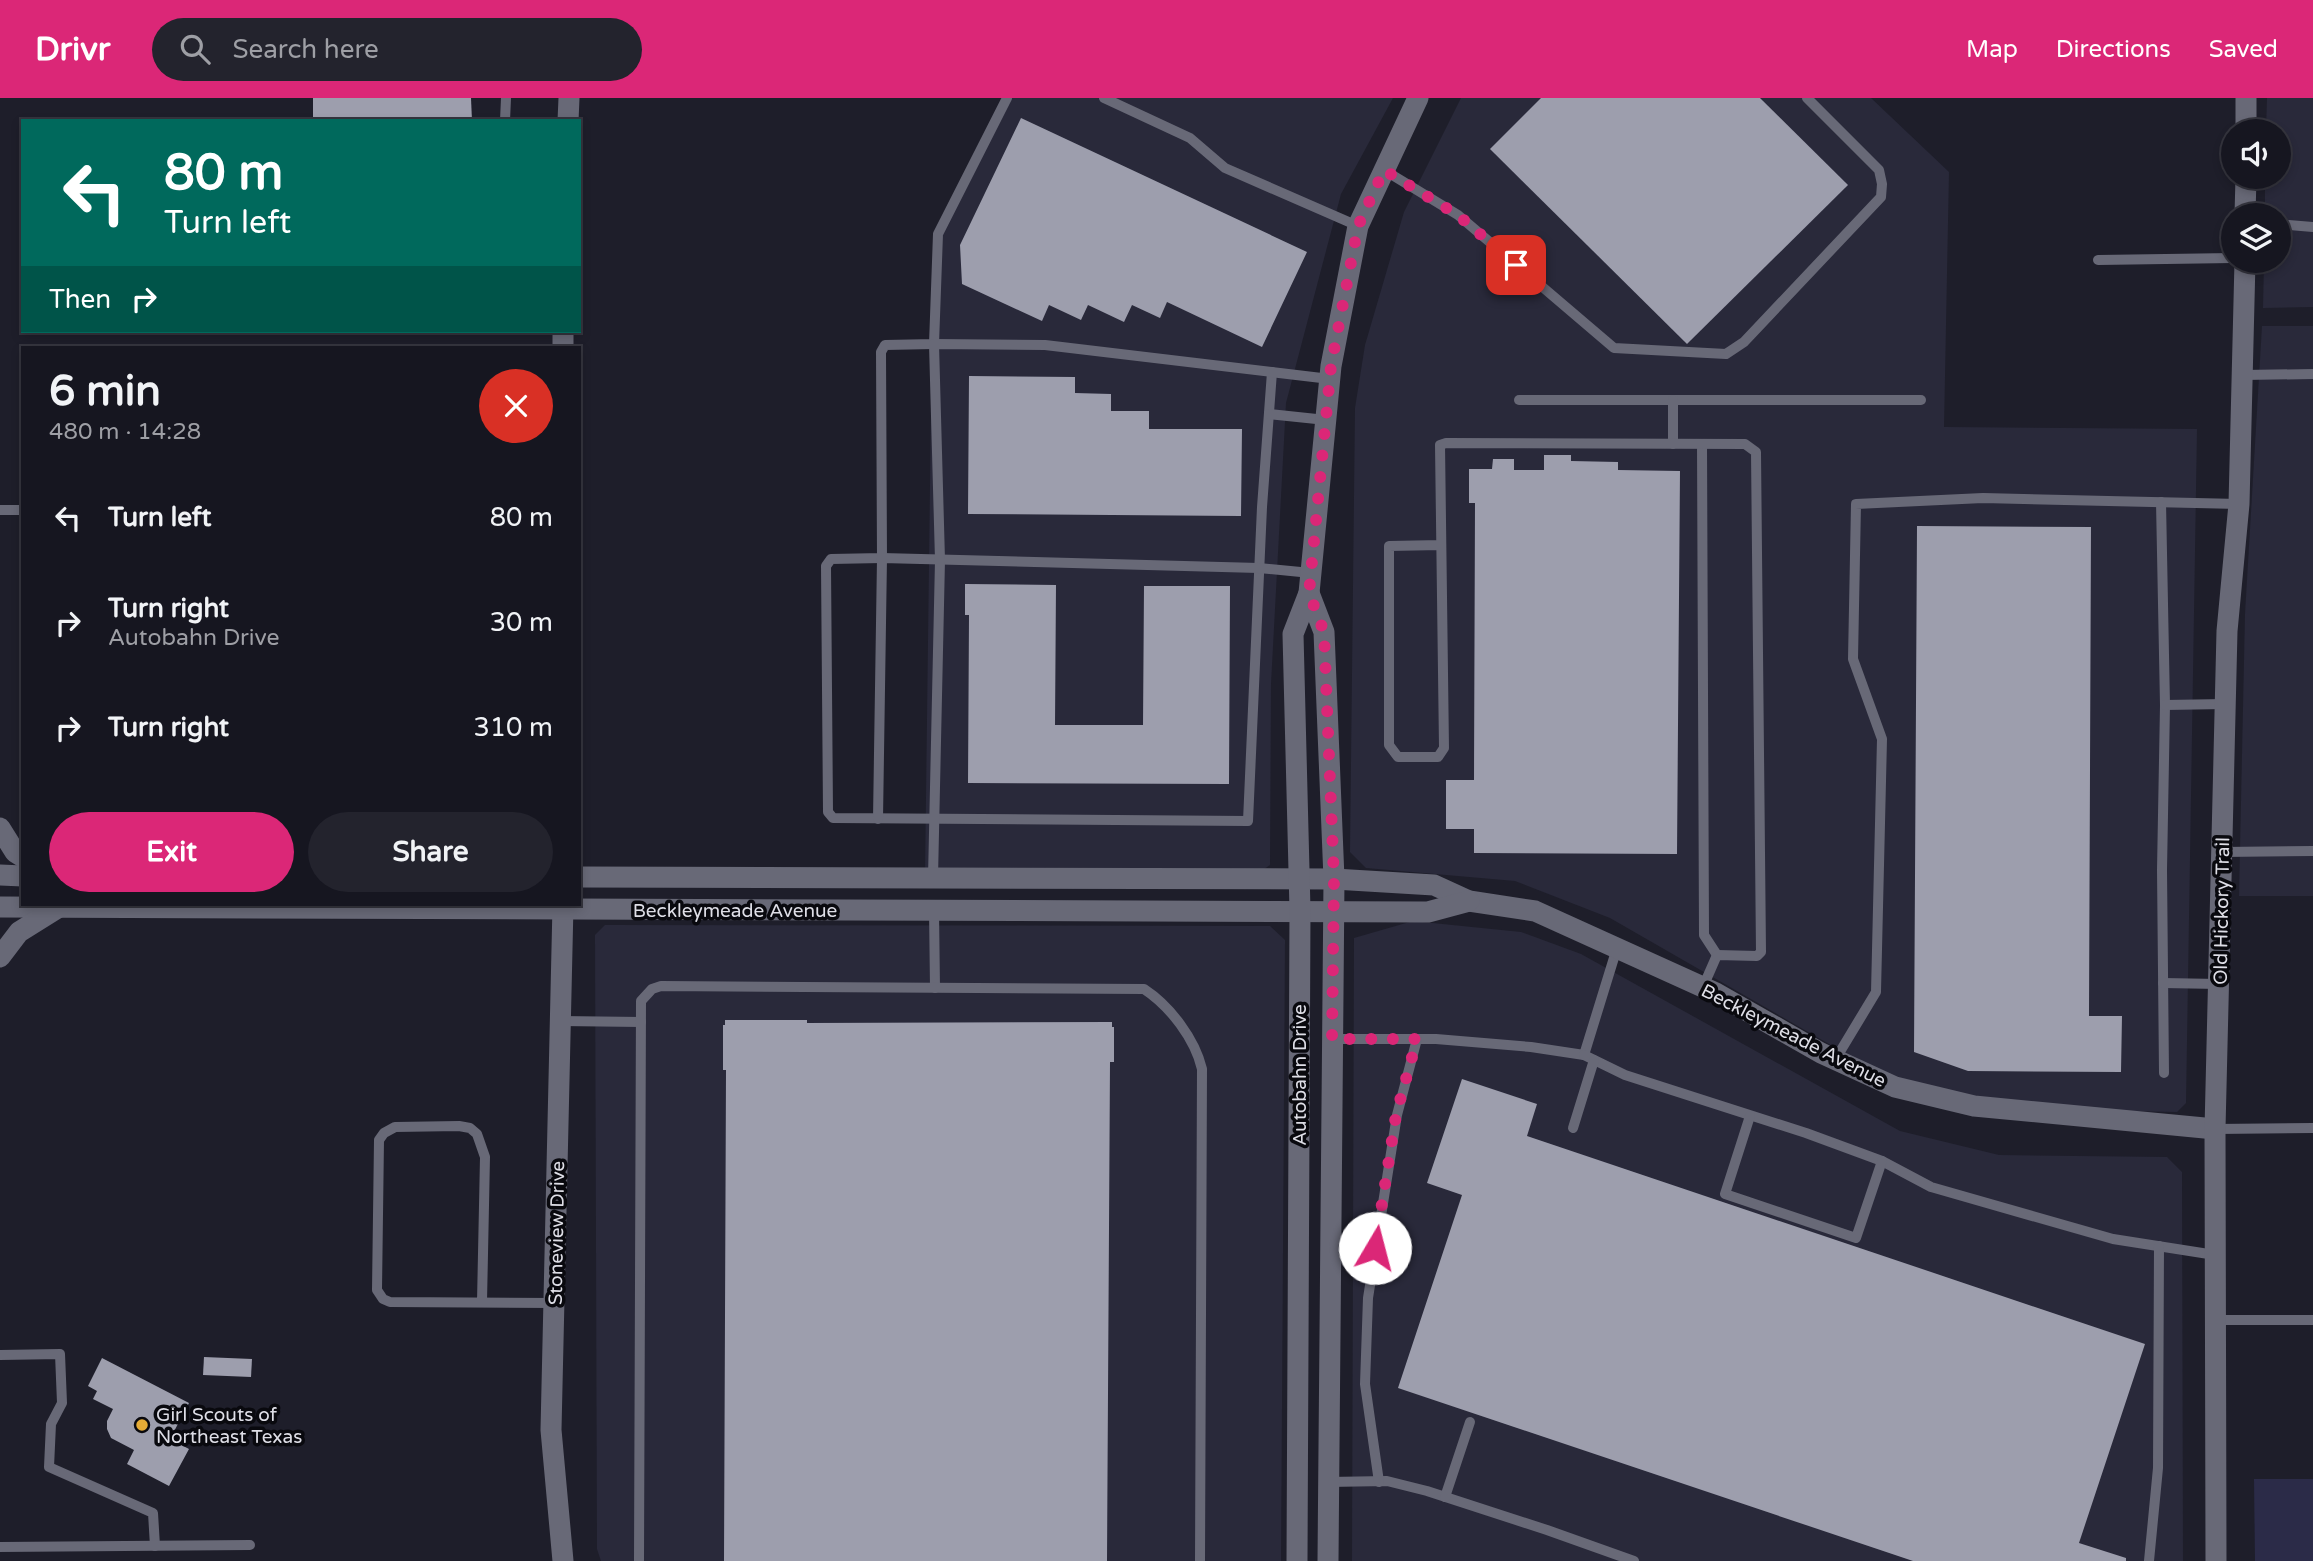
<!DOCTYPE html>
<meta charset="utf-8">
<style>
:root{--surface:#161620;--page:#23232d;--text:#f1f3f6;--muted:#9e9fa5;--line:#35353e;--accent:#db2777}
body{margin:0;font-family:"Varela Round",sans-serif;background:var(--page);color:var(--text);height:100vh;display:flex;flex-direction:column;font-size:26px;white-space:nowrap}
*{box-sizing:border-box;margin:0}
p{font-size:23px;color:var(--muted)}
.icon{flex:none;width:38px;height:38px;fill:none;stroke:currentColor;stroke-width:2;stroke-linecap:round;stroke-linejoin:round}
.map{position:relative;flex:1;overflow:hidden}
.panel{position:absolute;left:21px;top:248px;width:560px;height:560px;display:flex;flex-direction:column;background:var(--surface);border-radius:0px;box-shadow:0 4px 10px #0003,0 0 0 2px var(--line)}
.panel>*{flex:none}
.hud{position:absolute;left:21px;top:21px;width:560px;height:214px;border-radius:0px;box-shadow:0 4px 10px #0003,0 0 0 2px var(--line);background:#00695c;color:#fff;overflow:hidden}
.buttons{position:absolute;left:2221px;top:21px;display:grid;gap:14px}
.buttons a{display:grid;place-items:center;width:70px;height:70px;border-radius:50%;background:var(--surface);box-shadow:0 4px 10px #0003,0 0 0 2px var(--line);font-size:35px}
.pin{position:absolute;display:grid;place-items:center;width:60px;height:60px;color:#fff;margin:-30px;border-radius:14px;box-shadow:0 4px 10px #0006}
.me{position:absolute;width:77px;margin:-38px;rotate:8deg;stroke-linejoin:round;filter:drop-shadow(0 0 5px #0008)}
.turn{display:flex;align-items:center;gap:24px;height:147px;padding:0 28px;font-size:32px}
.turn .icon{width:91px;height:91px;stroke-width:2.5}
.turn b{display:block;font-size:49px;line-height:60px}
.then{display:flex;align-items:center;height:66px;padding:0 28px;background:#0003;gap:14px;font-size:26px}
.round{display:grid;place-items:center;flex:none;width:74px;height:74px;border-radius:37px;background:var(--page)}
.overview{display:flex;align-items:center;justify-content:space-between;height:119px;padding:0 28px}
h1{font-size:42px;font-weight:700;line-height:52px}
.cta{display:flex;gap:14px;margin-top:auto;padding:14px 28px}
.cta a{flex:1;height:80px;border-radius:42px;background:var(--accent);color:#fff;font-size:28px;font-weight:700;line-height:80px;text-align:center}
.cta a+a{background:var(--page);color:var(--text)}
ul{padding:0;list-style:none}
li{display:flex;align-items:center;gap:21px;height:105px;padding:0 28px}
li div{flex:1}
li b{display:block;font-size:26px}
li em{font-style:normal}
header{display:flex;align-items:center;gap:42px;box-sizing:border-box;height:98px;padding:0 35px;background:var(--accent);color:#fff}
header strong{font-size:33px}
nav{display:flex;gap:38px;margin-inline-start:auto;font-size:24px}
.search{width:490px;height:63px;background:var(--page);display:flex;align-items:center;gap:18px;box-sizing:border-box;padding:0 24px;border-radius:38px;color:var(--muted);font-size:26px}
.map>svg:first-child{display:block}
.built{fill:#29293a}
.green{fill:#2b2b48}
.building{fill:#9d9ead}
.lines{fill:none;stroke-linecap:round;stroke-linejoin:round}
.lane{stroke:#686977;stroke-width:10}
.street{stroke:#686977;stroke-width:21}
.secondary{stroke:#686977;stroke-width:21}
.route{stroke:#db2777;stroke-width:12;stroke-dasharray:0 21.6}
.poi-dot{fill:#e6ac36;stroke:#09090e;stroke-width:2.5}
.labels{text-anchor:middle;stroke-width:7;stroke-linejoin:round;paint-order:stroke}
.street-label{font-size:19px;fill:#dedee6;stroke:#09090e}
.poi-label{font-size:19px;fill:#dedee6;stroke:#09090e;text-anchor:start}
</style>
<header>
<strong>Drivr</strong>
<div class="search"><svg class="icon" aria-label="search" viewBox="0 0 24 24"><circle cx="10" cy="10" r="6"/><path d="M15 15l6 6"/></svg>Search here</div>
<nav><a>Map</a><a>Directions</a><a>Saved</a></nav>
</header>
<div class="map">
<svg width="2313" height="1463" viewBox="0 0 2313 1463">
<rect width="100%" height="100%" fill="#1e1e2a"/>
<!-- built -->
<g class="built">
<path d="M 1006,0 L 1393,0 L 1341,96 L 1286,305 L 1271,586 L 1270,767 L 1253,779 L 925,777 L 933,154 Z"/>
<path d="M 1461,0 L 1871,0 L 1949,74 L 1944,329 L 2197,331 L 2186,1005 L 2177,1014 L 1975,1010 L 1909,992 L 1610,820 L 1515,783 L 1366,770 L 1350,754 L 1355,310 L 1365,247 L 1404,114 Z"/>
<path d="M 2267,0 L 2313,0 L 2313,209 L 2263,210 L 2264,163 L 2278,163 L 2278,117 L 2265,117 L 2265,79 L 2278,79 L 2278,33 L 2266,33 Z"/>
<path d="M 2262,228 L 2313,228 L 2313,798 L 2239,798 L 2245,516 Z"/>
<path d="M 1413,823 L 1521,834 L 1581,856 L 1900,1033 L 1999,1057 L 2167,1059 L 2182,1074 L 2183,1463 L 1352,1463 L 1354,840 Z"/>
<path d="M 605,827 L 1270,828 L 1285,842 L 1281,1463 L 601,1463 L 597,1451 L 595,837 Z"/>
</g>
<!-- green -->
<path class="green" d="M 2254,1381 L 2313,1381 L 2313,1463 L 2255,1463 Z"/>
<!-- building -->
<g class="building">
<path d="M 313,0 L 471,0 L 472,23 L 313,23 Z"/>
<path d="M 1541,0 L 1760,0 L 1848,87 L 1687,246 L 1490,51 Z"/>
<path d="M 1021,20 L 1307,154 L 1262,249 L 1167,204 L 1160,220 L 1132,207 L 1124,224 L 1088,207 L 1081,222 L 1049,207 L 1042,223 L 962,186 L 960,147 Z"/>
<path d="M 969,278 L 1075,279 L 1075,295 L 1111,296 L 1111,313 L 1149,313 L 1149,331 L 1242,331 L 1241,418 L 968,416 Z"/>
<path d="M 1544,357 L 1571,357 L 1571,363 L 1618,364 L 1618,372 L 1680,373 L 1677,756 L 1474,755 L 1474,731 L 1446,731 L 1446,682 L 1474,682 L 1475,405 L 1469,405 L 1469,371 L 1492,371 L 1493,361 L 1514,361 L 1514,372 L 1544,372 Z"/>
<path d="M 1917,428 L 2091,429 L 2089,918 L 2122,918 L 2121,974 L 1968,973 L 1914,954 Z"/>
<path d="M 965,486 L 1056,487 L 1055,627 L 1143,627 L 1144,488 L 1230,488 L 1229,686 L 968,685 L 969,517 L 965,517 Z"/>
<path d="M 725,922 L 807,922 L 807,925 L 1112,924 L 1112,929 L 1114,929 L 1114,964 L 1110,964 L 1107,1463 L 724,1463 L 726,972 L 723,972 L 723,927 L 725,927 Z"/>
<path d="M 1462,981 L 1537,1006 L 1527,1038 L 2145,1246 L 2079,1445 L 2126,1460 L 2126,1463 L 1913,1463 L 1398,1290 L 1462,1097 L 1427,1085 Z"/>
<path d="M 204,1259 L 252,1261 L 251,1279 L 203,1277 Z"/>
<path d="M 102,1260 L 189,1305 L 170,1341 L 189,1351 L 169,1388 L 127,1366 L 134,1352 L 111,1340 L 107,1331 L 107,1323 L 113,1311 L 93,1301 L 97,1293 L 88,1288 Z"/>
</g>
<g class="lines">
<!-- lane -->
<g class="lane">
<path d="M 1007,0 L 938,136 L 934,246 L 885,247 L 881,254 L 882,460 L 831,461 L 826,468 L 828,714 L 833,720 L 1248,723 L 1262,409 L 1272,274"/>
<path d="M 1104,0 L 1190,40 L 1225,70 L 1358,128"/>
<path d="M 505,23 L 506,0"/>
<path d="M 1384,72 L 1458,117 L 1614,250 L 1726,256 L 1744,244 L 1881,99 L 1882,86 L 1879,72 L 1807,0"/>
<path d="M 2278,126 L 2313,129"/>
<path d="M 2098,162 L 2233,160"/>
<path d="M 2244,277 L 2313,276"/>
<path d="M 1519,302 L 1921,302"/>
<path d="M 1673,302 L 1673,346"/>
<path d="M 1269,316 L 1326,322"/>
<path d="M 1702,346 L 1704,837 L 1717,857"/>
<path d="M 2161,404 L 2165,607 L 2162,772 L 2164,975"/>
<path d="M 0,412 L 23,412"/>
<path d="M 1441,447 L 1389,448 L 1389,647 L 1398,659 L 1438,659 L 1444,650 L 1440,347 L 1446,345 L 1745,346 L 1756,354 L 1761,854 L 1757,858 L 1717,857 L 1703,889"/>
<path d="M 2165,607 L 2225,606"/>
<path d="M 878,721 L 882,460 L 1259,470 L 1311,475"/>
<path d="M 2222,754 L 2313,753"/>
<path d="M 933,780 L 940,462 L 934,246 L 1045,247 L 1330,281"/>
<path d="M 934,812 L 935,890"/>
<path d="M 2163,885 L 2219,886"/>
<path d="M 560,923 L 641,924"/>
<path d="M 1332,941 L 1436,941 L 1531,949 L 1584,957 L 1617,850"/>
<path d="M 1584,957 L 1625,977 L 1806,1035 L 1882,1063 L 1931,1089 L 2113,1141 L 2215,1157"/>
<path d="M 1835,962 L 1876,894 L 1882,641 L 1853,561 L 1856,406 L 1983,400 L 2239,406"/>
<path d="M 1750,1018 L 1725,1096 L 1856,1140 L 1882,1063"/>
<path d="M 1573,1030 L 1594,962"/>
<path d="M 2215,1031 L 2313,1030"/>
<path d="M 482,1204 L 485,1059 L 477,1036 L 470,1030 L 459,1028 L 395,1029 L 384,1035 L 379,1042 L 377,1192 L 383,1201 L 390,1204 L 554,1205"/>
<path d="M 2215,1222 L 2313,1222"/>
<path d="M 0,1257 L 60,1256 L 62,1305 L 51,1326 L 49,1369 L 153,1415 L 155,1448"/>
<path d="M 1328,1384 L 1387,1383 L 1427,1393 L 1547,1432 L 1634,1463"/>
<path d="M 1379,1384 L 1365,1286 L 1368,1200 L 1397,1017 L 1417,941"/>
<path d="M 1445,1399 L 1470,1324"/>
<path d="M 0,1449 L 250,1447"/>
<path d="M 639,1463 L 641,903 L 652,891 L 661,888 L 1144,891 C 1170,908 1195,941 1202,971 L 1200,1463"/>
<path d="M 2149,1463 L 2158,1370 L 2159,1148"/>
</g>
<!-- street -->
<g class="street">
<path d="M 568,23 L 569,0"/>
<path d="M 563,250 L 563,233"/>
<path d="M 563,807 L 551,1332 L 563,1463"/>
</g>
<!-- secondary -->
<g class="secondary">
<path d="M 2246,33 L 2246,0"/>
<path d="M 2245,117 L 2246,79"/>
<path d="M 1309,495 L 1324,534 L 1334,781 L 1328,1463"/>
<path d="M 0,730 L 15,754 L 23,759"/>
<path d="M 0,777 L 23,778"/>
<path d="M 579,779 L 1334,781 L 1434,787 L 1469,803 L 1535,813 L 1716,895 L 1821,955 L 1895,989 L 1974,1008 L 2215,1031"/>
<path d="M 0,809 L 1428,814 L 1469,803"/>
<path d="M 0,859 L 19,834 L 59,809"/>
<path d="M 1297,1463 L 1300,812 L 1293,536 L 1309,495 L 1331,268 L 1358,128 L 1418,0"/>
<path d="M 2216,1463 L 2215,1031 L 2227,533 L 2239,406 L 2245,163"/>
</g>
</g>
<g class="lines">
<!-- route -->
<path class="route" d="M 1375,1150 L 1396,1017 L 1417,941 L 1332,941 L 1334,781 L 1324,534 L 1309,495 L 1331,268 L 1358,128 L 1384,72 L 1458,117 L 1516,167"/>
</g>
<!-- markers -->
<circle class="poi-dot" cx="142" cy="1327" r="7"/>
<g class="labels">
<!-- street labels -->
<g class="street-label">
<text x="735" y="819">Beckleymeade Avenue</text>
<text transform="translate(2221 813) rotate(-89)" y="7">Old Hickory Trail</text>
<text transform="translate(1794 937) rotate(27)" y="7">Beckleymeade Avenue</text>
<text transform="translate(1299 977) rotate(-90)" y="7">Autobahn Drive</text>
<text transform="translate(556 1135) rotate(-89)" y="7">Stoneview Drive</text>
</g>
<!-- poi labels -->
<g class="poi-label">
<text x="156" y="1323">Girl Scouts of<tspan x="156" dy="22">Northeast Texas</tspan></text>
</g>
</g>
</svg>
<div class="buttons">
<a><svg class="icon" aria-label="sound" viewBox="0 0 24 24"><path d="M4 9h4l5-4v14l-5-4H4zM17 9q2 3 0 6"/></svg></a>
<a><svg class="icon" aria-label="layers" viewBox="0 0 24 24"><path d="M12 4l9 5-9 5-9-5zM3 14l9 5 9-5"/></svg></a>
</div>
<div class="pin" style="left:1516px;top:167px;background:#d93025"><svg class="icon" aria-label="arrive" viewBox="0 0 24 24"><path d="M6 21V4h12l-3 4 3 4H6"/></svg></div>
<svg class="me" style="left:1375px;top:1150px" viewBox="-20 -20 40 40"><circle r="19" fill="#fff"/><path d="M0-13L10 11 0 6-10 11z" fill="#db2777"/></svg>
<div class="hud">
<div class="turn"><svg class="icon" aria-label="left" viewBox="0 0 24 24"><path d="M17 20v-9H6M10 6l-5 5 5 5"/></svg><div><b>80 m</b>Turn left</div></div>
<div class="then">Then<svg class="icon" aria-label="right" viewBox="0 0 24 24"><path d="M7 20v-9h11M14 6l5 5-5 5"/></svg></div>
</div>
<section class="panel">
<div class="overview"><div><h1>6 min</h1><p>480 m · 14:28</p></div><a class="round" style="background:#d93025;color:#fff"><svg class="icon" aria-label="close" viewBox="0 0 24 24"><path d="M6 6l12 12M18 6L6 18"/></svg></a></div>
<ul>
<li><svg class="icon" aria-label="left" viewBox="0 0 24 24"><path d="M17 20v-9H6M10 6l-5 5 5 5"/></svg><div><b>Turn left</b></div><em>80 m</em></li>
<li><svg class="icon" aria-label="right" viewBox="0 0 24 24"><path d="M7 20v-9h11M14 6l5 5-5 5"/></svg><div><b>Turn right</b><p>Autobahn Drive</p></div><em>30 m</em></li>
<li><svg class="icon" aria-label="right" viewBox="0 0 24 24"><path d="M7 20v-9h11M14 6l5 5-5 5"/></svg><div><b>Turn right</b></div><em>310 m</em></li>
</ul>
<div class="cta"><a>Exit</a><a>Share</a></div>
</section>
</div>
